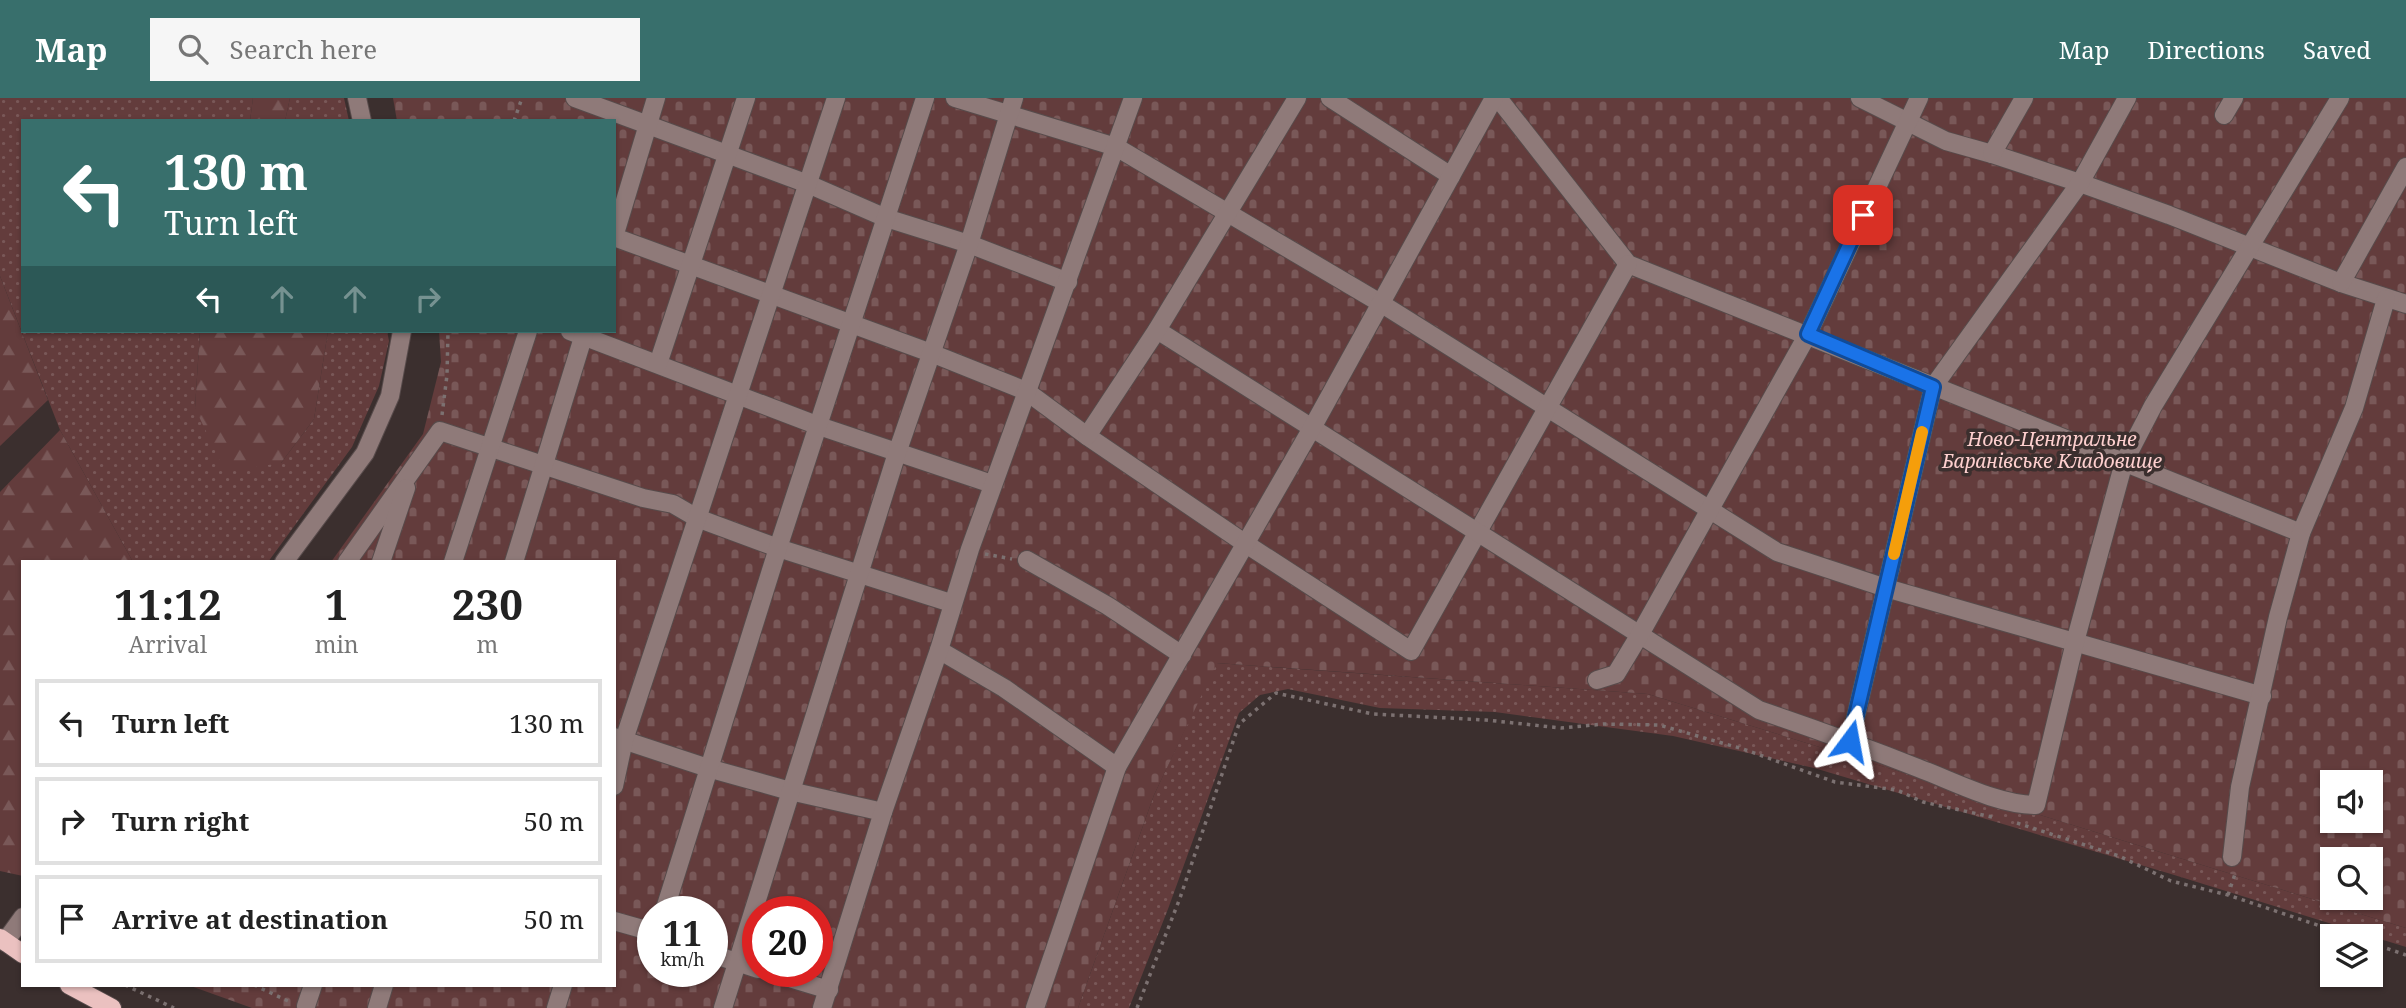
<!DOCTYPE html>
<meta charset="utf-8">
<style>
:root{--surface:#fff;--page:#f6f6f6;--text:#222;--muted:#767676;--line:#e0e0e0;--accent:#386f6c}
body{margin:0;font-family:"Noto Serif",serif;background:var(--page);color:var(--text);height:100vh;display:flex;flex-direction:column;font-size:26px;white-space:nowrap}
*{box-sizing:border-box;margin:0}
p{font-size:23px;color:var(--muted)}
.icon{flex:none;width:38px;height:38px;fill:none;stroke:currentColor;stroke-width:2;stroke-linecap:round;stroke-linejoin:round}
.map{position:relative;flex:1;overflow:hidden}
.side{position:absolute;left:21px;top:462px;width:595px;height:427px;display:flex;flex-direction:column;background:var(--surface);border-radius:0px;box-shadow:0 2px 5px #0004}
.side>*{flex:none}
.hud{position:absolute;left:21px;top:21px;width:595px;height:214px;border-radius:0px;box-shadow:0 2px 5px #0004;background:#386f6c;color:#fff;overflow:hidden}
.tools{position:absolute;left:2320px;top:672px;display:grid;gap:14px}
.tools a{display:grid;place-items:center;width:63px;height:63px;border-radius:0px;background:var(--surface);box-shadow:0 2px 5px #0004;font-size:35px}
.speed{position:absolute;left:637px;top:798px;display:flex;gap:14px;font-size:35px;font-weight:700;text-align:center}
.speed>*{display:grid;place-content:center;width:91px;height:91px;border-radius:50%;background:var(--surface);box-shadow:0 2px 5px #0004;line-height:1}
.speed small{font-size:18px;font-weight:400}
.speed .limit{border:10px solid #d22;background:#fff;color:#111}
.pin{position:absolute;display:grid;place-items:center;width:60px;height:60px;color:#fff;margin:-30px;border-radius:14px;box-shadow:0 4px 10px #0006}
.me{position:absolute;width:77px;margin:-38px;rotate:13deg;stroke-linejoin:round;filter:drop-shadow(0 0 5px #0008)}
.turn{display:flex;align-items:center;gap:24px;height:147px;padding:0 28px;font-size:32px}
.turn .icon{width:91px;height:91px;stroke-width:2.5}
.turn b{display:block;font-size:49px;line-height:60px}
.lanes{display:flex;align-items:center;height:66px;padding:0 28px;background:#0003;justify-content:center;gap:35px;direction:ltr}
.lanes .off{opacity:.35}
.eta{display:flex;justify-content:space-evenly;align-items:center;height:119px;text-align:center}
.eta b{font-size:42px;font-weight:700;line-height:49px}
ul{padding:0;list-style:none}
li{display:flex;align-items:center;gap:21px;height:88px;margin:0 14px 10px;padding:0 14px;border:4px solid var(--line);border-radius:0px}
li div{flex:1}
li b{display:block;font-size:26px}
li em{font-style:normal}
header{display:flex;align-items:center;gap:42px;box-sizing:border-box;height:98px;padding:0 35px;background:var(--accent);color:#fff}
header strong{font-size:33px}
nav{display:flex;gap:38px;margin-inline-start:auto;font-size:24px}
.search{width:490px;height:63px;background:var(--page);display:flex;align-items:center;gap:18px;box-sizing:border-box;padding:0 24px;border-radius:0px;color:var(--muted);font-size:26px}
.map>svg:first-child{display:block}
.grass{fill:url(#grass-dots)}
.forest{fill:url(#forest-firs)}
.cemetery{fill:url(#cemetery-stones);fill-rule:evenodd}
.lines{fill:none;stroke-linecap:round;stroke-linejoin:round}
.minor-casing{stroke:#574b4b;stroke-width:20}
.major-casing{stroke:#574b4b;stroke-width:20}
.path{stroke:#7c7171;stroke-width:3.5;stroke-dasharray:3.5 5;stroke-linecap:butt}
.minor{stroke:#8f7a79;stroke-width:18}
.major{stroke:#ebc1c0;stroke-width:18}
.route-casing{stroke:#114b97;stroke-width:18}
.route{stroke:#1a73e8;stroke-width:12}
.slow{stroke:#f59e0b;stroke-width:12}
.labels{text-anchor:middle;stroke-width:7;stroke-linejoin:round;paint-order:stroke}
.park-label{font-size:19px;font-style:italic;fill:#fed0cf;stroke:#3b2f2e}
</style>
<header>
<strong>Map</strong>
<div class="search"><svg class="icon" aria-label="search" viewBox="0 0 24 24"><circle cx="10" cy="10" r="6"/><path d="M15 15l6 6"/></svg>Search here</div>
<nav><a>Map</a><a>Directions</a><a>Saved</a></nav>
</header>
<div class="map">
<svg width="2406" height="910" viewBox="0 0 2406 910">
<defs>
<pattern id="grass-dots" width="8" height="8" patternUnits="userSpaceOnUse" patternTransform="scale(1.75)"><rect width="8" height="8" fill="#633c3c"/><path d="M2 2h.1M6 6h.1" fill="none" stroke="#795858" stroke-width="1.8" stroke-linecap="round"/></pattern>
<pattern id="forest-firs" width="22" height="20" patternUnits="userSpaceOnUse" patternTransform="scale(1.75)"><rect width="22" height="20" fill="#633c3c"/><path d="M5 1l3.5 6h-7zM16 11l3.5 6h-7z" fill="#795858"/></pattern>
<pattern id="cemetery-stones" width="16" height="16" patternUnits="userSpaceOnUse" patternTransform="scale(1.75)"><rect width="16" height="16" fill="#633c3c"/><path d="M2 7V4a2 2 0 0 1 4 0v3zM10 15v-3a2 2 0 0 1 4 0v3z" fill="#795858"/></pattern>
</defs>
<rect width="100%" height="100%" fill="#3b2f2e"/>
<!-- grass -->
<g class="grass">
<path d="M 0,0 L 253,0 L 250,23 L 23,23 L 23,233 L 200,233 L 195,310 L 281,365 L 314,321 L 328,233 L 387,233 L 389,243 L 379,288 L 352,349 L 268,464 L 133,464 L 60,332 L 0,178 Z"/>
<path d="M 290,0 L 344,0 L 349,23 L 285,23 Z"/>
<path d="M 1216,565 L 1648,596 L 2406,830 L 2406,849 L 2171,776 L 1814,670 L 1673,638 L 1495,614 L 1380,610 L 1288,591 L 1260,597 L 1239,615 L 1168,811 L 1129,910 L 1078,910 L 1154,697 Z"/>
</g>
<!-- forest -->
<g class="forest">
<path d="M 253,0 L 290,0 L 285,23 L 250,23 Z"/>
<path d="M 0,178 L 48,302 L 0,348 Z"/>
<path d="M 200,233 L 328,233 L 314,321 L 281,365 L 225,374 L 195,310 Z"/>
<path d="M 60,332 L 133,464 L 23,464 L 23,778 L 0,773 L 0,394 Z"/>
</g>
<!-- cemetery -->
<path class="cemetery" d="M 393,0 L 2406,0 L 2406,830 L 1648,596 L 1217,565 L 1154,697 L 1078,910 L 252,910 L 188,887 L 614,887 L 614,464 L 331,464 L 423,336 L 441,264 L 439,233 L 614,233 L 614,23 L 397,23 ZM 2333,684 L 2371,684 L 2371,723 L 2333,723 ZM 2333,761 L 2371,761 L 2371,800 L 2333,800 ZM 653,814 L 712,814 L 712,873 L 653,873 ZM 758,814 L 817,814 L 817,873 L 758,873 Z"/>
<g class="lines">
<defs>
<g id="minor">
<path d="M 357,0 L 362,23"/>
<path d="M 575,0 L 808,86 L 886,120 L 969,146 L 1068,184"/>
<path d="M 955,0 L 1116,49 L 1382,206 L 1777,454 L 1886,490 L 2262,598"/>
<path d="M 1330,0 L 1451,78"/>
<path d="M 1498,0 L 1628,166 L 2301,435"/>
<path d="M 1860,0 L 1946,43 L 1992,56 L 2080,85 L 2169,117 L 2341,185 L 2406,206"/>
<path d="M 2224,17 L 2234,0"/>
<path d="M 1992,56 L 2024,0"/>
<path d="M 614,139 L 931,255 L 1026,293 L 1087,338 L 1246,446 L 1411,553 L 1628,166"/>
<path d="M 614,139 L 656,0"/>
<path d="M 2341,185 L 2406,69"/>
<path d="M 1157,232 L 1759,612 C 1812,630 1865,649 1918,670 C 1953,683 1998,707 2036,707 L 2075,544 L 2124,364 L 2153,308 L 2340,0"/>
<path d="M 570,233 L 819,328 L 992,386"/>
<path d="M 658,266 L 746,0"/>
<path d="M 1087,338 L 1157,232 L 1297,0"/>
<path d="M 1027,462 L 1108,508 L 1182,557"/>
<path d="M 284,464 L 365,355 L 390,298 L 402,233"/>
<path d="M 347,464 L 440,333 L 643,400 L 673,406 L 697,420 L 778,450 L 951,505"/>
<path d="M 381,464 L 406,390"/>
<path d="M 453,464 L 528,233"/>
<path d="M 514,464 L 585,233"/>
<path d="M 939,552 L 1004,590 L 1117,669"/>
<path d="M 1597,582 L 1616,576 L 1639,538 L 1808,236 L 1919,0"/>
<path d="M 614,639 L 708,670 L 790,693 L 883,714"/>
<path d="M 1850,643 L 1933,289 L 2080,85 L 2127,0"/>
<path d="M 614,688 L 624,642 L 836,0"/>
<path d="M 2232,759 L 2240,689 L 2278,519 L 2301,435 L 2354,310 L 2386,201"/>
<path d="M 664,814 L 778,450 L 925,0"/>
<path d="M 614,823 L 653,834"/>
<path d="M 5,844 L 23,819"/>
<path d="M 712,856 L 758,871"/>
<path d="M 766,873 L 829,892"/>
<path d="M 306,908 L 313,887"/>
<path d="M 377,910 L 384,887"/>
<path d="M 556,910 L 563,887"/>
<path d="M 723,910 L 897,355 L 969,146 L 1014,0"/>
<path d="M 822,910 L 883,714 L 939,552 L 970,451 L 1133,0"/>
<path d="M 1035,910 L 1117,669 L 1312,330 L 1494,0"/>
</g>
<g id="major">
<path d="M 0,840 L 23,856"/>
<path d="M 69,887 L 112,910"/>
</g>
</defs>
<!-- minor casing -->
<use href="#minor" class="minor-casing"/>
<!-- major casing -->
<use href="#major" class="major-casing"/>
<!-- path -->
<g class="path">
<path d="M 514,23 L 522,0"/>
<path d="M 442,317 L 447,277 L 448,233"/>
<path d="M 985,456 L 1012,461"/>
<path d="M 2017,725 L 2119,758 L 2171,783 L 2228,797 L 2350,838"/>
<path d="M 2228,797 L 2235,776"/>
<path d="M 2371,845 L 2406,857"/>
<path d="M 125,887 L 174,910"/>
<path d="M 254,887 L 290,904"/>
<path d="M 1137,910 L 1180,800 L 1239,626 L 1276,595 L 1373,616 L 1486,622 L 1561,630 L 1604,626 L 1659,627 L 1743,651 L 1835,684 L 1897,692 L 1923,704 L 1992,719"/>
</g>
<!-- minor -->
<use href="#minor" class="minor"/>
<!-- major -->
<use href="#major" class="major"/>
</g>
<g class="lines">
<defs>
<path id="route" d="M 1850,643 L 1933,289 L 1808,236 L 1863,117"/>
</defs>
<!-- route casing -->
<use href="#route" class="route-casing"/>
<!-- route -->
<use href="#route" class="route"/>
<!-- slow -->
<path class="slow" d="M 1894,456 L 1922,334"/>
</g>
<g class="labels">
<!-- park labels -->
<g class="park-label">
<text x="2052" y="348">Ново-Центральне<tspan x="2052" dy="22">Баранівське Кладовище</tspan></text>
</g>
</g>
</svg>
<div class="tools">
<a><svg class="icon" aria-label="sound" viewBox="0 0 24 24"><path d="M4 9h4l5-4v14l-5-4H4zM17 9q2 3 0 6"/></svg></a>
<a><svg class="icon" aria-label="search" viewBox="0 0 24 24"><circle cx="10" cy="10" r="6"/><path d="M15 15l6 6"/></svg></a>
<a><svg class="icon" aria-label="layers" viewBox="0 0 24 24"><path d="M12 4l9 5-9 5-9-5zM3 14l9 5 9-5"/></svg></a>
</div>
<div class="speed"><div>11<small>km/h</small></div><div class="limit">20</div></div>
<div class="pin" style="left:1863px;top:117px;background:#d93025"><svg class="icon" aria-label="arrive" viewBox="0 0 24 24"><path d="M6 21V4h12l-3 4 3 4H6"/></svg></div>
<svg class="me" style="left:1850px;top:643px" viewBox="-20 -20 40 40"><path d="M0-17L14 15 0 8-14 15z" fill="#1a73e8" stroke="#fff" stroke-width="4"/></svg>
<div class="hud">
<div class="turn"><svg class="icon" aria-label="left" viewBox="0 0 24 24"><path d="M17 20v-9H6M10 6l-5 5 5 5"/></svg><div><b>130 m</b>Turn left</div></div>
<div class="lanes"><svg class="icon" aria-label="left" viewBox="0 0 24 24"><path d="M17 20v-9H6M10 6l-5 5 5 5"/></svg><svg class="icon off" aria-label="ahead" viewBox="0 0 24 24"><path d="M12 20V5M6 11l6-6 6 6"/></svg><svg class="icon off" aria-label="ahead" viewBox="0 0 24 24"><path d="M12 20V5M6 11l6-6 6 6"/></svg><svg class="icon off" aria-label="right" viewBox="0 0 24 24"><path d="M7 20v-9h11M14 6l5 5-5 5"/></svg></div>
</div>
<section class="side">
<div class="eta">
<div><b>11:12</b><p>Arrival</p></div>
<div><b>1</b><p>min</p></div>
<div><b>230</b><p>m</p></div>
</div>
<ul>
<li><svg class="icon" aria-label="left" viewBox="0 0 24 24"><path d="M17 20v-9H6M10 6l-5 5 5 5"/></svg><div><b>Turn left</b></div><em>130 m</em></li>
<li><svg class="icon" aria-label="right" viewBox="0 0 24 24"><path d="M7 20v-9h11M14 6l5 5-5 5"/></svg><div><b>Turn right</b></div><em>50 m</em></li>
<li><svg class="icon" aria-label="arrive" viewBox="0 0 24 24"><path d="M6 21V4h12l-3 4 3 4H6"/></svg><div><b>Arrive at destination</b></div><em>50 m</em></li>
</ul>
</section>
</div>
